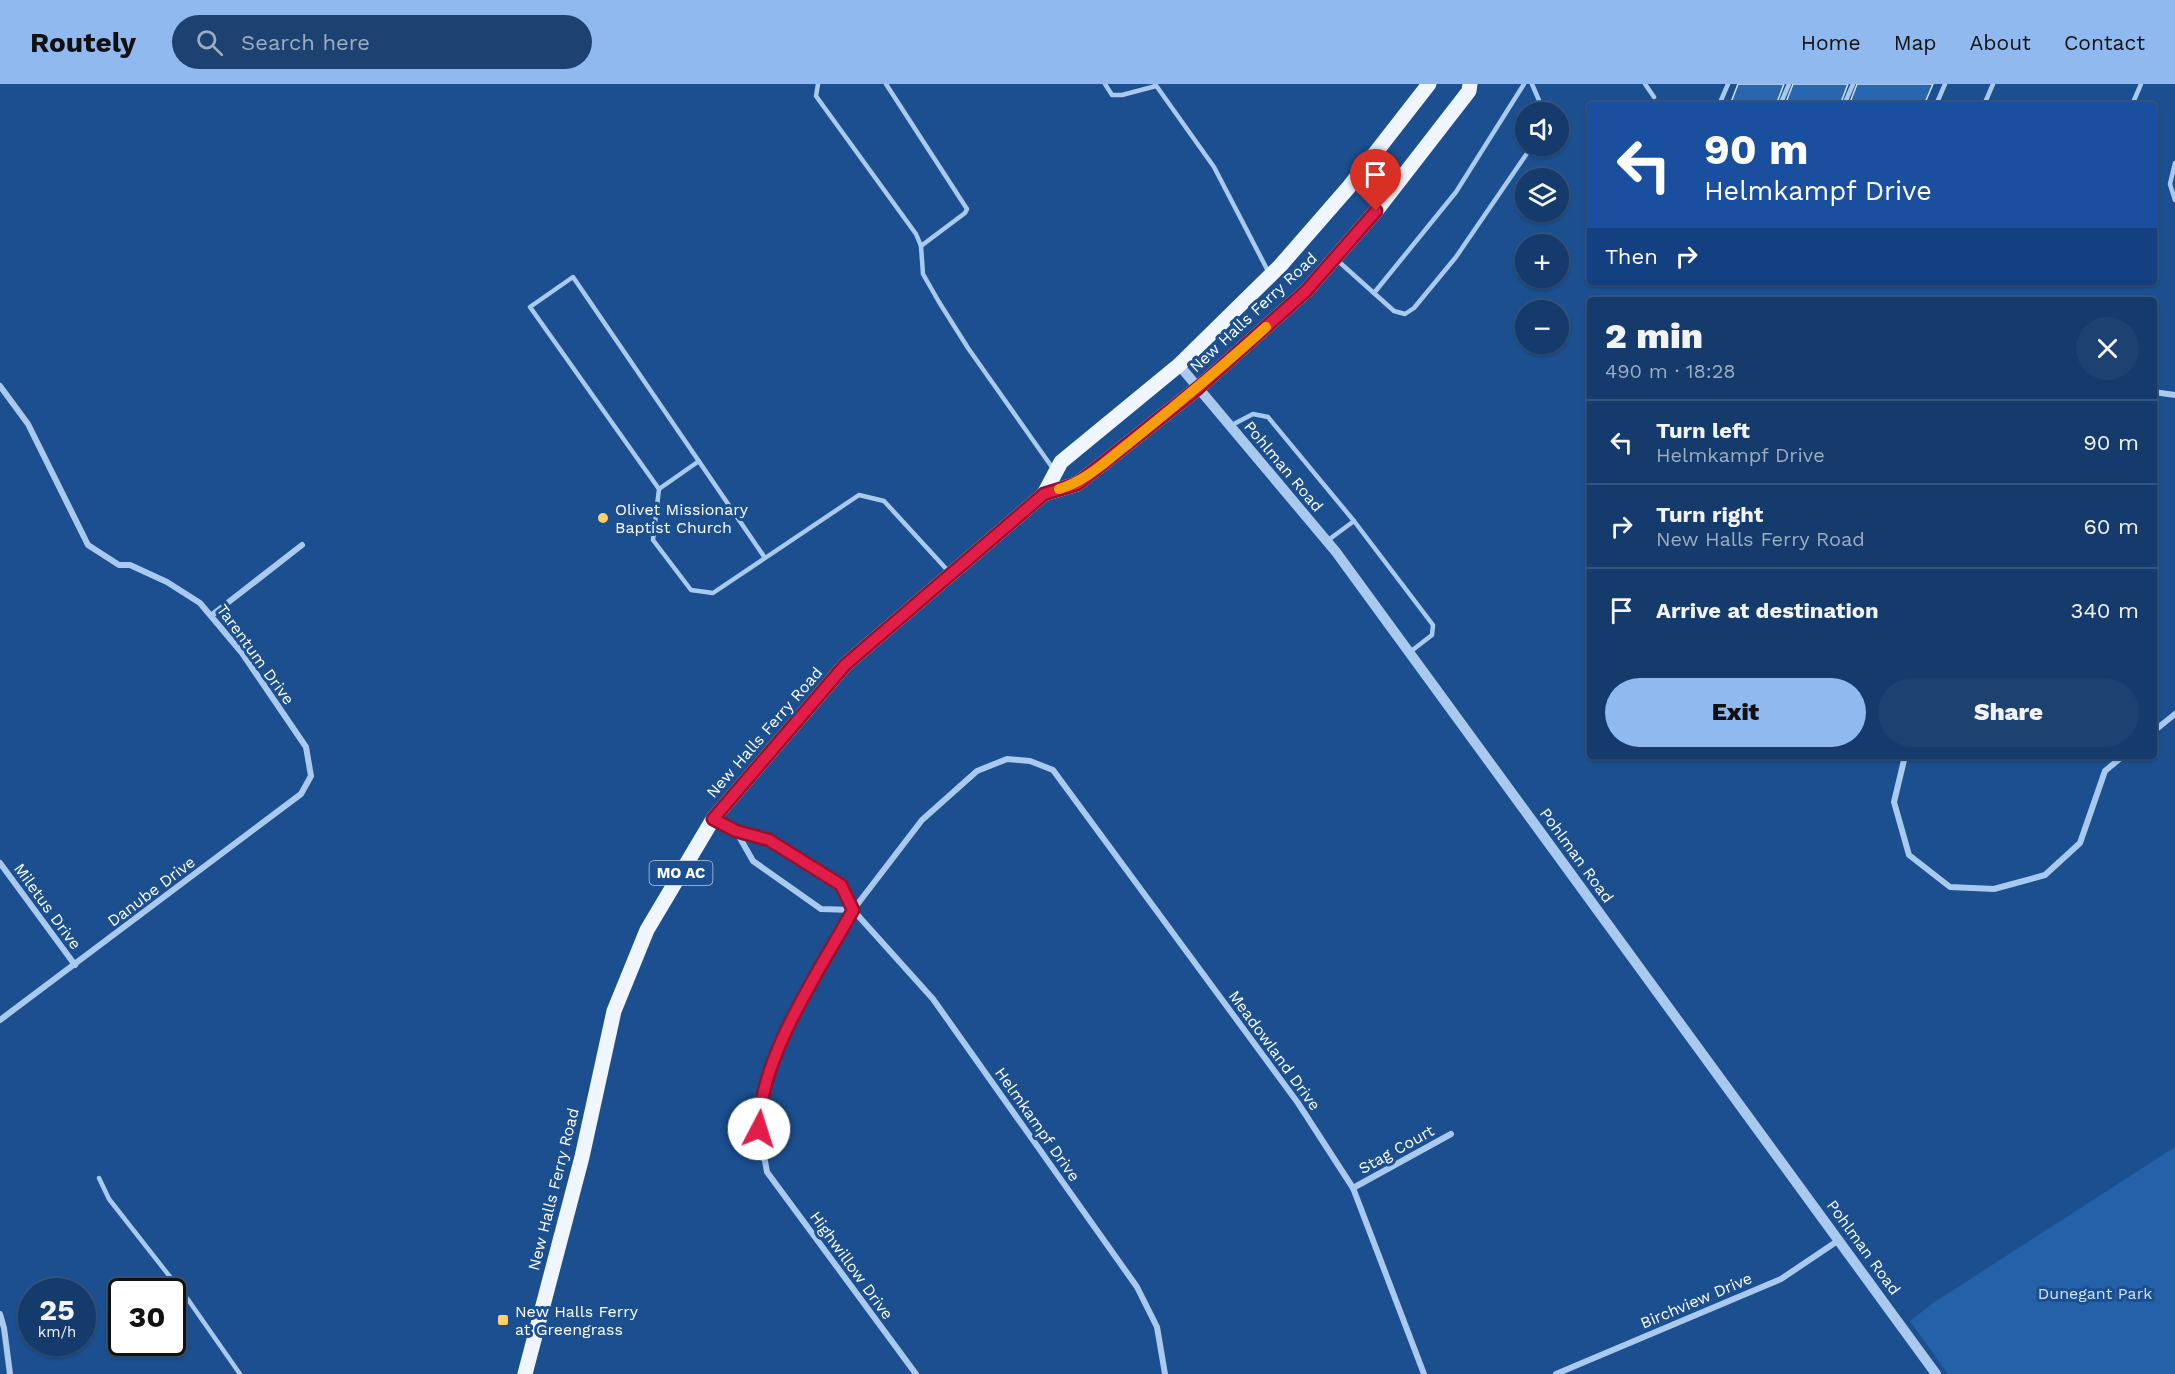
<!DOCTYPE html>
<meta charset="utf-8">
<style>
:root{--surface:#143b6b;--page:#1d4271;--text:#f1f3f6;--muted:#9dadc1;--line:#33557e;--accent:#90b9f0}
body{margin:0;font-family:"Work Sans",sans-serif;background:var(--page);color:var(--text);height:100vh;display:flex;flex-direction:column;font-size:22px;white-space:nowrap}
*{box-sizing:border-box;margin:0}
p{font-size:20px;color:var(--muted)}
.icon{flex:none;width:33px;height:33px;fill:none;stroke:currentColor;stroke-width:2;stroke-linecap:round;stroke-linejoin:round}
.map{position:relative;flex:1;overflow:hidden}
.side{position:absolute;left:1587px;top:213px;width:570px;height:462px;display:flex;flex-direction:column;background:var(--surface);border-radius:6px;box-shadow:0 2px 4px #0004,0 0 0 2px var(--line)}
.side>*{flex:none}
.banner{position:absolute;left:1587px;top:18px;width:570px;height:183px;border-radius:6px;box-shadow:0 2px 4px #0004,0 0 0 2px var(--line);background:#1a4fa0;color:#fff;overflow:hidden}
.buttons{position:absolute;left:1515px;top:18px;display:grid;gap:12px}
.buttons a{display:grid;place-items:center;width:54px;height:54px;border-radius:50%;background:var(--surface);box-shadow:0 2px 4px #0004,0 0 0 2px var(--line);font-size:30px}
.speed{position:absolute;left:18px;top:1194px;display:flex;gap:12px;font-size:30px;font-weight:700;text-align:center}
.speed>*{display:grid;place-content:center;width:78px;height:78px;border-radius:50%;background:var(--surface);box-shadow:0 2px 4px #0004,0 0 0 2px var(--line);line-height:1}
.speed small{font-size:15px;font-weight:400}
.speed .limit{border:3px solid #111;border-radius:9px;background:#fff;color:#111}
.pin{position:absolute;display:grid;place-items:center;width:51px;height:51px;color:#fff;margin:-62px -26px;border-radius:50% 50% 50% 0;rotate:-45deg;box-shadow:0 0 6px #0007}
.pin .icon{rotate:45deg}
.me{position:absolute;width:66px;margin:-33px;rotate:5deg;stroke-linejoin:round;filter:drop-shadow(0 0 4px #0008)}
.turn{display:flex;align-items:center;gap:21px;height:126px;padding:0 18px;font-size:27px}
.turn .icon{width:78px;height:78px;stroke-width:2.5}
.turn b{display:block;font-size:42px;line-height:51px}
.then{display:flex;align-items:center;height:57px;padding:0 18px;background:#0003;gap:12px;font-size:22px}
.round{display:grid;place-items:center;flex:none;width:63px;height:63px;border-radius:32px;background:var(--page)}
.overview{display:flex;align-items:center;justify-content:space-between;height:102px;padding:0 18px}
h1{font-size:36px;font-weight:800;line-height:45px}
.cta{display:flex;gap:12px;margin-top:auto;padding:12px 18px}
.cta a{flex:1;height:69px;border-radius:36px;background:var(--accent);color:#111;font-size:24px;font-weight:800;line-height:69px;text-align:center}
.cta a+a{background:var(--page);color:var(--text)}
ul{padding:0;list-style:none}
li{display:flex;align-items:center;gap:18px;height:84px;padding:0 18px;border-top:2px solid var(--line)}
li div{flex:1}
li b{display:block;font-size:22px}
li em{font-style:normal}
header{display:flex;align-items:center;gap:36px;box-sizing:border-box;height:84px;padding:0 30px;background:var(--accent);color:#111}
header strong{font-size:28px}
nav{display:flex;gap:33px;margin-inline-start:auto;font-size:21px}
.search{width:420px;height:54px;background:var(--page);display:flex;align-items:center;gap:15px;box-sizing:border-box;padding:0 21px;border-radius:33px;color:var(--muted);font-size:22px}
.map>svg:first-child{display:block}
.green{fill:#2461a8}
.building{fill:#2a66ad;stroke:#cfe3fa;stroke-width:1.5}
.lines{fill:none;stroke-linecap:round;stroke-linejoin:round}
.service{stroke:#a9c9ee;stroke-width:4.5}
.minor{stroke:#a9c9ee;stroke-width:6}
.tertiary{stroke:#a9c9ee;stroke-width:10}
.primary{stroke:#f0f6ff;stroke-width:15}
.route-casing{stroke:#92132f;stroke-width:15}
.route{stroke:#e11d48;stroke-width:10}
.slow{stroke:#f59e0b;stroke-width:10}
.poi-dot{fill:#ffd166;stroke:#1b4f8f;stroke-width:2}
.labels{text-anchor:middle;stroke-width:6;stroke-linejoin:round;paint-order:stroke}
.shield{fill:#1b4f8f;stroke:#bbcadd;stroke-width:1.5}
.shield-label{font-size:15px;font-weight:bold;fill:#fff}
.street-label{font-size:16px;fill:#fff;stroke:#1b4f8f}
.poi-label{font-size:16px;fill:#fff;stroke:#1b4f8f;text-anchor:start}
.park-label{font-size:16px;fill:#cfe3fa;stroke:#1b4f8f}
</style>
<header>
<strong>Routely</strong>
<div class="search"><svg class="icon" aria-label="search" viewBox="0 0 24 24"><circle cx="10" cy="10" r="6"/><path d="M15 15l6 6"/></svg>Search here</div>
<nav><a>Home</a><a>Map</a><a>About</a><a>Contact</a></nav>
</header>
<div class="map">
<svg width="2175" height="1290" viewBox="0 0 2175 1290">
<rect width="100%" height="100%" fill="#1b4f8f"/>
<!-- green -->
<path class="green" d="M 2175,1063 L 2175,1290 L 1948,1290 L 1910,1237 L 1933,1219 Z"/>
<!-- building -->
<g class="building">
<path d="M 1738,0 L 1784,0 L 1776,21 L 1730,21 Z"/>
<path d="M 1793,0 L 1848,0 L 1840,21 L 1785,21 Z"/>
<path d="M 1857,0 L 1933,0 L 1924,21 L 1849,21 Z"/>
</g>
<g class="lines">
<!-- service -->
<g class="service">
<path d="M 818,0 L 816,12 L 916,150 L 921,162 L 923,190 L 939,218 L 968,264 L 1054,386"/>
<path d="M 886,0 L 967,125 L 965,129 L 921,162"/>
<path d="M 1105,0 L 1112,11 L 1122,11 L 1156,2"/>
<path d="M 1155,0 L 1214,83 L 1269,189"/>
<path d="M 1532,0 L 1544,28"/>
<path d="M 1645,0 L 1654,13"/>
<path d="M 1719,21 L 1728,0"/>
<path d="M 1780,21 L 1789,0"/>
<path d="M 1844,21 L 1853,0"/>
<path d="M 1936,21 L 1945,0"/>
<path d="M 1984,21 L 1993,0"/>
<path d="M 2132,21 L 2141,0"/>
<path d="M 2175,79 L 2170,100 L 2175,116"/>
<path d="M 1337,176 L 1394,227 L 1405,230 L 1414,224 L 1456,173 L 1532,62"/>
<path d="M 1374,209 L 1456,108 L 1524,0"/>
<path d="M 1230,342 L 1253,330 L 1268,333 L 1354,437 L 1433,541 L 1432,551 L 1410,568"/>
<path d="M 659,405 L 699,377"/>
<path d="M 1327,457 L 1354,437"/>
<path d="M 765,474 L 573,193 L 530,223 L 659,405 L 653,456 L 691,506 L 713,509 L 859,411 L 884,417 L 950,489"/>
<path d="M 99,1094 L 109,1115 L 189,1217 L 240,1290"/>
</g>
<!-- minor -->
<g class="minor">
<path d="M 0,302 L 28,340 L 88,461 L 119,481 L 130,481 L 167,498 L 200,519 L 242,569 L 306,663 L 311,692 L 301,710 L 0,936"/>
<path d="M 2154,308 L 2175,311"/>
<path d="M 212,531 L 302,461"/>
<path d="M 2154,647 L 2175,630"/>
<path d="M 1905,672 L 1894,718 L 1909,771 L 1950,803 L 1994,805 L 2045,791 L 2080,759 L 2105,687 L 2123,672"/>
<path d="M 713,735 L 736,747 L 769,756 L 841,801 L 853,826 L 933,915 L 1137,1203 L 1157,1243 L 1165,1290"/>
<path d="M 736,747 L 753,777 L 821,825 L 853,826"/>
<path d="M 0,779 L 75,881"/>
<path d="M 1353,1104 L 1451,1050"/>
<path d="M 0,1230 L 4,1244 L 10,1290"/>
<path d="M 916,1290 L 767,1088 L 759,1045 L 759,1023 L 780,958 L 853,826 L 922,736 L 977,687 L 1007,675 L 1030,677 L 1053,686 L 1298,1019 L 1353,1104 L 1424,1290"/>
<path d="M 1556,1290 L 1781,1195 L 1839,1156"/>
</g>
<!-- tertiary -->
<path class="tertiary" d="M 1179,281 L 1336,468 L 1936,1290"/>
<!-- primary -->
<g class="primary">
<path d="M 1044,410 L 1077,400 L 1198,304 L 1306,207 L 1376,127 L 1469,7 L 1470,0"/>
<path d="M 525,1290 L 582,1073 L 614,927 L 647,846 L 713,735 L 845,581 L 1044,410 L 1061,378 L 1179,281 L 1280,182 L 1348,104 L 1429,0"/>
</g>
</g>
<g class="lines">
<defs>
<path id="route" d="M 759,1045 C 759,974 819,888 853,826 L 841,801 L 769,756 L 736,747 L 713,735 L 845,581 L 1044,410 L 1077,400 L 1198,304 L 1306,207 L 1376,127"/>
</defs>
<!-- route casing -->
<use href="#route" class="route-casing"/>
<!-- route -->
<use href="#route" class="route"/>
<!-- slow -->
<path class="slow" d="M 1059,405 C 1086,397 1106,377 1128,360 C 1175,322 1221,284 1266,243"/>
</g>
<!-- markers -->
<g class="poi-dot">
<circle cx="603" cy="434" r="6"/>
<rect x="497" y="1230" width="12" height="12" rx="3"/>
</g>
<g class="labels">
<!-- shield labels -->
<rect class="shield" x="649.5" y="777" width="63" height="24" rx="4.5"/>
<g class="shield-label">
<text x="681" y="794">MO AC</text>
</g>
<!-- street labels -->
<g class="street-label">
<text transform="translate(1253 228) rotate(-43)" y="6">New Halls Ferry Road</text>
<text transform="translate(1284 382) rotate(50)" y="6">Pohlman Road</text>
<text transform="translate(256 570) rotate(54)" y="6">Tarentum Drive</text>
<text transform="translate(764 648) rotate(-49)" y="6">New Halls Ferry Road</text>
<text transform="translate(1577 771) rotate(54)" y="6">Pohlman Road</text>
<text transform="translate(151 807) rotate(-37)" y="6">Danube Drive</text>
<text transform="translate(48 822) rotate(54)" y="6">Miletus Drive</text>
<text transform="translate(1275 966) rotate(54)" y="6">Meadowland Drive</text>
<text transform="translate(1038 1040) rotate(55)" y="6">Helmkampf Drive</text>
<text transform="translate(1396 1065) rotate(-29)" y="6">Stag Court</text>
<text transform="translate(553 1105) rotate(-76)" y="6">New Halls Ferry Road</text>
<text transform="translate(1864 1163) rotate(54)" y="6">Pohlman Road</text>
<text transform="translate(852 1181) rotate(54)" y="6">Highwillow Drive</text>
<text transform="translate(1696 1216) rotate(-23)" y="6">Birchview Drive</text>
</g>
<!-- poi labels -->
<g class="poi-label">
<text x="615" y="431">Olivet Missionary<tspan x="615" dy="18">Baptist Church</tspan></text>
<text x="515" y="1233">New Halls Ferry<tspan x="515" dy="18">at Greengrass</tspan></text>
</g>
<!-- park labels -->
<g class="park-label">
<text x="2095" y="1215">Dunegant Park</text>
</g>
</g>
</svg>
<div class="buttons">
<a><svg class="icon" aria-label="sound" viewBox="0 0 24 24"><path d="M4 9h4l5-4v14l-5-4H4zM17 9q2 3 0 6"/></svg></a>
<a><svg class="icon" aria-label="layers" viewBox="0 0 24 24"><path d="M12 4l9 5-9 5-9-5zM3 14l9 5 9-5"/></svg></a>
<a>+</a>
<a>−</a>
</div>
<div class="speed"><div>25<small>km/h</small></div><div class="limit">30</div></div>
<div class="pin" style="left:1376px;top:127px;background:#d93025"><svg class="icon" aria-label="arrive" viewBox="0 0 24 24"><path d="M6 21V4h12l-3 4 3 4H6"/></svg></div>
<svg class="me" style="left:759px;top:1045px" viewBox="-20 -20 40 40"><circle r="19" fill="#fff"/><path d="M0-13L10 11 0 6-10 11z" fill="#e11d48"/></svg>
<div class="banner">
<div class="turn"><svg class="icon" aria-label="left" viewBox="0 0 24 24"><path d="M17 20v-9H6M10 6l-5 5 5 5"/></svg><div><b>90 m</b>Helmkampf Drive</div></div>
<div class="then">Then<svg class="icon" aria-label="right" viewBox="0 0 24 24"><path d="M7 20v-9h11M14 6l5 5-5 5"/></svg></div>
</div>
<section class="side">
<div class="overview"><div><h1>2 min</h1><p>490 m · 18:28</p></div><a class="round"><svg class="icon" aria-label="close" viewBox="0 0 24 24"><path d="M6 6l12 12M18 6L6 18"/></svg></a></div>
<ul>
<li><svg class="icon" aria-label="left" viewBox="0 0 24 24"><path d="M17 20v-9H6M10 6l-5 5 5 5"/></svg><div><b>Turn left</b><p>Helmkampf Drive</p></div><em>90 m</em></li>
<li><svg class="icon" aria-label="right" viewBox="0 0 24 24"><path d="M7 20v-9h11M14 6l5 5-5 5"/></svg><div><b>Turn right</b><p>New Halls Ferry Road</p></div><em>60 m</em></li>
<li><svg class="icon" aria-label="arrive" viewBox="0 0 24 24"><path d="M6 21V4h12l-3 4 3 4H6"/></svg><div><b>Arrive at destination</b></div><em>340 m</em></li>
</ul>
<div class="cta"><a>Exit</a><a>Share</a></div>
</section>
</div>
